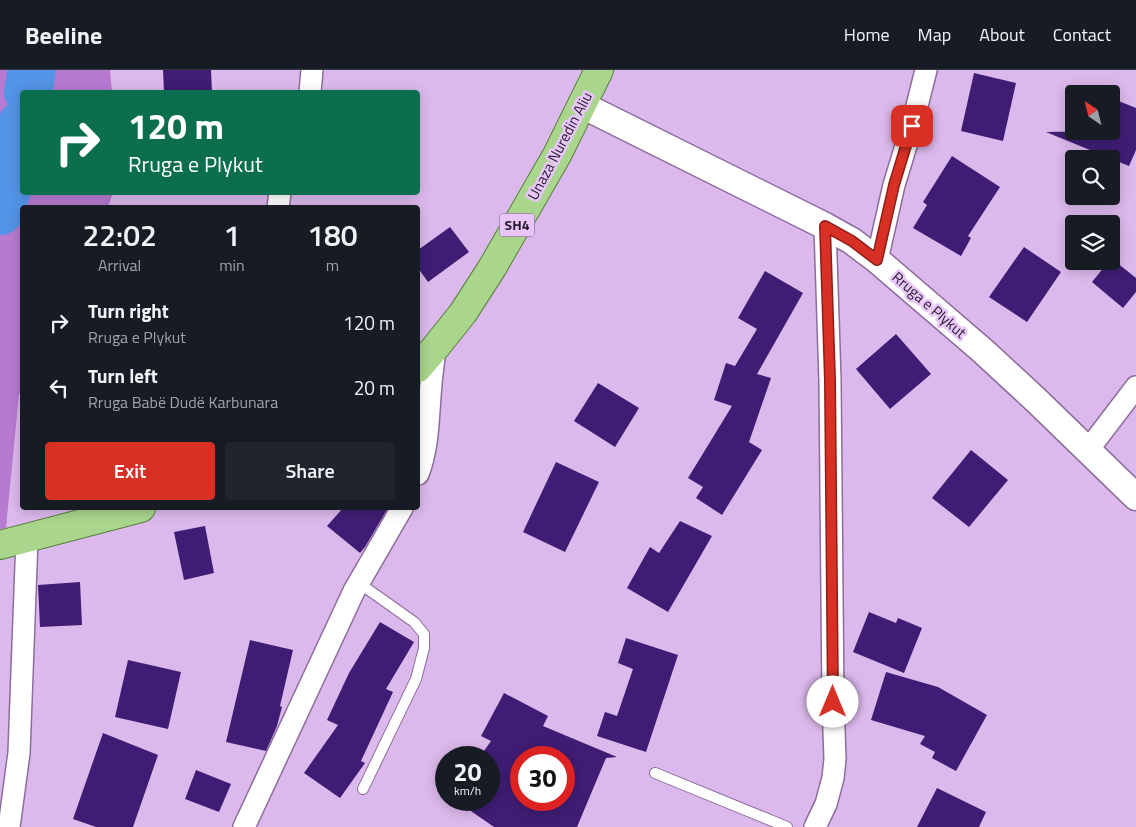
<!DOCTYPE html>
<meta charset="utf-8">
<style>
:root{--surface:#171b24;--page:#20242c;--text:#f1f3f6;--muted:#9ea1a6;--line:#363941;--accent:#d93025}
body{margin:0;font-family:"Titillium Web",sans-serif;background:var(--page);color:var(--text);height:100vh;display:flex;flex-direction:column;font-size:19px;white-space:nowrap}
*{box-sizing:border-box;margin:0}
p{font-size:16px;color:var(--muted)}
.icon{flex:none;width:28px;height:28px;fill:none;stroke:currentColor;stroke-width:2;stroke-linecap:round;stroke-linejoin:round}
.map{position:relative;flex:1;overflow:hidden}
.drawer{position:absolute;left:20px;top:135px;width:400px;height:305px;display:flex;flex-direction:column;background:var(--surface);border-radius:5px;box-shadow:0 2px 12px #0003}
.drawer>*{flex:none}
.top-card{position:absolute;left:20px;top:20px;width:400px;height:105px;border-radius:5px;box-shadow:0 2px 12px #0003;background:#0b6e4f;color:#fff;overflow:hidden}
.needle{width:32px;rotate:325deg}
.tools{position:absolute;left:1065px;top:15px;display:grid;gap:10px}
.tools a{display:grid;place-items:center;width:55px;height:55px;border-radius:5px;background:var(--surface);box-shadow:0 2px 12px #0003;font-size:25px}
.speed{position:absolute;left:435px;top:676px;display:flex;gap:10px;font-size:25px;font-weight:700;text-align:center}
.speed>*{display:grid;place-content:center;width:65px;height:65px;border-radius:50%;background:var(--surface);box-shadow:0 2px 12px #0003;line-height:1}
.speed small{font-size:12px;font-weight:400}
.speed .limit{border:8px solid #d22;background:#fff;color:#111}
.pin{position:absolute;display:grid;place-items:center;width:42px;height:42px;color:#fff;margin:-21px;border-radius:10px;box-shadow:0 2px 8px #0006}
.me{position:absolute;width:55px;margin:-28px;rotate:0deg;stroke-linejoin:round;filter:drop-shadow(0 0 4px #0008)}
.turn{display:flex;align-items:center;gap:18px;height:105px;padding:0 25px;font-size:22px}
.turn .icon{width:65px;height:65px;stroke-width:2.5}
.turn b{display:block;font-size:35px;line-height:42px}
.eta{display:flex;justify-content:space-evenly;align-items:center;height:85px;text-align:center}
.eta b{font-size:30px;font-weight:600;line-height:35px}
.cta{display:flex;gap:10px;margin-top:auto;padding:10px 25px}
.cta a{flex:1;height:58px;border-radius:5px;background:var(--accent);color:#fff;font-size:20px;font-weight:600;line-height:58px;text-align:center}
.cta a+a{background:var(--page);color:var(--text)}
ul{padding:0;list-style:none}
li{display:flex;align-items:center;gap:15px;height:65px;padding:0 25px}
li div{flex:1}
li b{display:block;font-size:19px}
li em{font-style:normal}
header{display:flex;align-items:center;gap:30px;box-sizing:border-box;height:70px;padding:0 25px;background:var(--surface);border-bottom:1px solid var(--line)}
header strong{font-size:24px}
nav{display:flex;gap:28px;margin-inline-start:auto;font-size:18px}
.map>svg:first-child{display:block}
.forest{fill:#b77ad1}
.lines{fill:none;stroke-linecap:round;stroke-linejoin:round}
.river{stroke:#5394e6;stroke-width:48}
.building{fill:#3f1d74;fill-rule:evenodd}
.service-casing{stroke:#8d6d9b;stroke-width:12}
.minor-casing{stroke:#8d6d9b;stroke-width:24}
.tertiary-casing{stroke:#8d6d9b;stroke-width:29}
.primary-casing{stroke:#56813a;stroke-width:30}
.service{stroke:#fff;stroke-width:10}
.minor{stroke:#fff;stroke-width:21}
.tertiary{stroke:#fff;stroke-width:26}
.primary{stroke:#a9d58d;stroke-width:28}
.route-casing{stroke:#8d1f18;stroke-width:12}
.route{stroke:#d93025;stroke-width:9}
.labels{text-anchor:middle;stroke-width:5;stroke-linejoin:round;paint-order:stroke}
.shield{fill:#e9c6f9;stroke:#614e6a;stroke-width:1}
.shield-label{font-size:14px;font-weight:bold;fill:#271a2c}
.street-label{font-size:15px;fill:#271a2c;stroke:#e9c6f9}
</style>
<header>
<strong>Beeline</strong>
<nav><a>Home</a><a>Map</a><a>About</a><a>Contact</a></nav>
</header>
<div class="map">
<svg width="1136" height="757" viewBox="0 0 1136 757">
<rect width="100%" height="100%" fill="#dcb9ec"/>
<!-- forest -->
<path class="forest" d="M 0,0 L 110,0 L 112,22 L 22,22 L 22,122 L 113,123 L 108,137 L 22,138 L 22,323 L 19,324 L 6,458 L 0,459 Z"/>
<g class="lines">
<!-- river -->
<g class="river">
<path d="M 28,22 L 32,0"/>
<path d="M 0,141 L 17,89 L 22,54"/>
</g>
</g>
<!-- building -->
<g class="building">
<path d="M 163,0 L 211,0 L 212,22 L 164,22 Z"/>
<path d="M 974,3 L 1016,13 L 1003,71 L 961,61 Z"/>
<path d="M 1111,28 L 1136,38 L 1136,80 L 1129,96 L 1046,62 L 1111,61 Z"/>
<path d="M 952,86 L 1000,117 L 968,166 L 971,168 L 961,186 L 913,158 L 927,135 L 923,132 Z"/>
<path d="M 450,157 L 469,182 L 428,212 L 418,198 L 418,180 Z"/>
<path d="M 1024,177 L 1061,202 L 1027,252 L 989,227 Z"/>
<path d="M 1111,188 L 1136,208 L 1136,222 L 1123,238 L 1092,212 L 1109,191 L 1111,191 Z"/>
<path d="M 765,201 L 803,223 L 757,304 L 771,308 L 749,372 L 762,380 L 722,445 L 696,428 L 703,417 L 688,408 L 732,336 L 714,330 L 726,293 L 735,296 L 757,259 L 738,248 Z"/>
<path d="M 896,264 L 931,304 L 890,339 L 856,299 Z"/>
<path d="M 598,313 L 639,338 L 615,377 L 574,351 Z"/>
<path d="M 971,380 L 1008,410 L 969,457 L 932,428 Z"/>
<path d="M 556,392 L 599,412 L 565,482 L 523,462 Z"/>
<path d="M 343,438 L 388,438 L 365,477 L 360,483 L 327,456 Z"/>
<path d="M 680,451 L 712,466 L 668,542 L 627,518 L 650,477 L 659,483 Z"/>
<path d="M 205,456 L 214,503 L 184,510 L 174,462 Z"/>
<path d="M 80,512 L 82,555 L 40,557 L 38,515 Z"/>
<path d="M 869,542 L 896,553 L 898,548 L 922,558 L 904,603 L 853,582 Z"/>
<path d="M 380,552 L 414,572 L 386,619 L 393,622 L 361,691 L 365,693 L 340,728 L 304,703 L 338,655 L 327,650 L 349,603 Z"/>
<path d="M 626,568 L 678,585 L 646,682 L 597,666 L 605,642 L 617,646 L 633,599 L 618,593 Z"/>
<path d="M 250,570 L 293,580 L 280,636 L 282,637 L 277,656 L 266,681 L 226,672 Z"/>
<path d="M 128,590 L 181,602 L 168,659 L 115,647 Z"/>
<path d="M 886,602 L 938,617 L 987,645 L 956,701 L 932,688 L 935,682 L 920,674 L 925,666 L 871,650 Z"/>
<path d="M 504,623 L 548,646 L 543,656 L 617,687 L 606,688 L 577,757 L 494,757 L 455,730 L 489,730 L 489,688 L 479,688 L 491,671 L 481,666 ZM 521,688 L 564,688 L 564,730 L 521,730 Z"/>
<path d="M 103,663 L 158,685 L 133,757 L 96,757 L 73,749 Z"/>
<path d="M 196,700 L 231,714 L 219,742 L 185,729 Z"/>
<path d="M 937,718 L 986,742 L 979,757 L 917,757 Z"/>
</g>
<g class="lines">
<defs>
<g id="service">
<path d="M 359,513 L 414,552 L 424,564 L 424,578 L 416,609 L 363,719"/>
<path d="M 655,703 L 787,757"/>
</g>
<g id="minor">
<path d="M 310,22 L 312,0"/>
<path d="M 278,138 L 280,122"/>
<path d="M 877,190 L 894,115 L 912,56 L 926,0"/>
<path d="M 1088,380 L 1136,317"/>
<path d="M 418,404 C 429,376 428,344 431,314 C 432,302 434,290 435,278"/>
<path d="M 9,757 L 19,683 L 27,468"/>
<path d="M 244,757 L 354,521 L 402,438"/>
<path d="M 815,757 L 826,734 L 833,708 L 835,689 L 833,632 L 830,310 L 825,156"/>
</g>
<path id="tertiary" d="M 582,35 L 825,156 L 852,171 L 877,190 L 983,281 L 1037,331 L 1136,427"/>
<g id="primary">
<path d="M 418,298 L 435,278 L 463,243 L 492,198 L 557,85 L 599,0"/>
<path d="M 0,475 L 141,438"/>
</g>
</defs>
<!-- service casing -->
<use href="#service" class="service-casing"/>
<!-- minor casing -->
<use href="#minor" class="minor-casing"/>
<!-- tertiary casing -->
<use href="#tertiary" class="tertiary-casing"/>
<!-- primary casing -->
<use href="#primary" class="primary-casing"/>
<!-- service -->
<use href="#service" class="service"/>
<!-- minor -->
<use href="#minor" class="minor"/>
<!-- tertiary -->
<use href="#tertiary" class="tertiary"/>
<!-- primary -->
<use href="#primary" class="primary"/>
</g>
<g class="lines">
<defs>
<path id="route" d="M 833,632 L 830,310 L 825,156 L 852,171 L 877,190 L 894,115 L 912,56"/>
</defs>
<!-- route casing -->
<use href="#route" class="route-casing"/>
<!-- route -->
<use href="#route" class="route"/>
</g>
<g class="labels">
<!-- shield labels -->
<rect class="shield" x="499.5" y="143.5" width="35" height="23" rx="4"/>
<g class="shield-label">
<text x="517" y="160">SH4</text>
</g>
<!-- street labels -->
<g class="street-label">
<text transform="translate(560 76) rotate(-62)" y="5">Unaza Nuredin Aliu</text>
<text transform="translate(929 235) rotate(41)" y="5">Rruga e Plykut</text>
</g>
</g>
</svg>
<div class="tools">
<a><svg class="needle" viewBox="-14 -14 28 28"><path d="M0-13l5 13h-10z" fill="#e53935"/><path d="M0 13l5-13h-10z" fill="#9ea1a6"/></svg></a>
<a><svg class="icon" aria-label="search" viewBox="0 0 24 24"><circle cx="10" cy="10" r="6"/><path d="M15 15l6 6"/></svg></a>
<a><svg class="icon" aria-label="layers" viewBox="0 0 24 24"><path d="M12 4l9 5-9 5-9-5zM3 14l9 5 9-5"/></svg></a>
</div>
<div class="speed"><div>20<small>km/h</small></div><div class="limit">30</div></div>
<div class="pin" style="left:912px;top:56px;background:#d93025"><svg class="icon" aria-label="arrive" viewBox="0 0 24 24"><path d="M6 21V4h12l-3 4 3 4H6"/></svg></div>
<svg class="me" style="left:833px;top:632px" viewBox="-20 -20 40 40"><circle r="19" fill="#fff"/><path d="M0-13L10 11 0 6-10 11z" fill="#d93025"/></svg>
<div class="top-card">
<div class="turn"><svg class="icon" aria-label="right" viewBox="0 0 24 24"><path d="M7 20v-9h11M14 6l5 5-5 5"/></svg><div><b>120 m</b>Rruga e Plykut</div></div>
</div>
<section class="drawer">
<div class="eta">
<div><b>22:02</b><p>Arrival</p></div>
<div><b>1</b><p>min</p></div>
<div><b>180</b><p>m</p></div>
</div>
<ul>
<li><svg class="icon" aria-label="right" viewBox="0 0 24 24"><path d="M7 20v-9h11M14 6l5 5-5 5"/></svg><div><b>Turn right</b><p>Rruga e Plykut</p></div><em>120 m</em></li>
<li><svg class="icon" aria-label="left" viewBox="0 0 24 24"><path d="M17 20v-9H6M10 6l-5 5 5 5"/></svg><div><b>Turn left</b><p>Rruga Babë Dudë Karbunara</p></div><em>20 m</em></li>
</ul>
<div class="cta"><a>Exit</a><a>Share</a></div>
</section>
</div>
